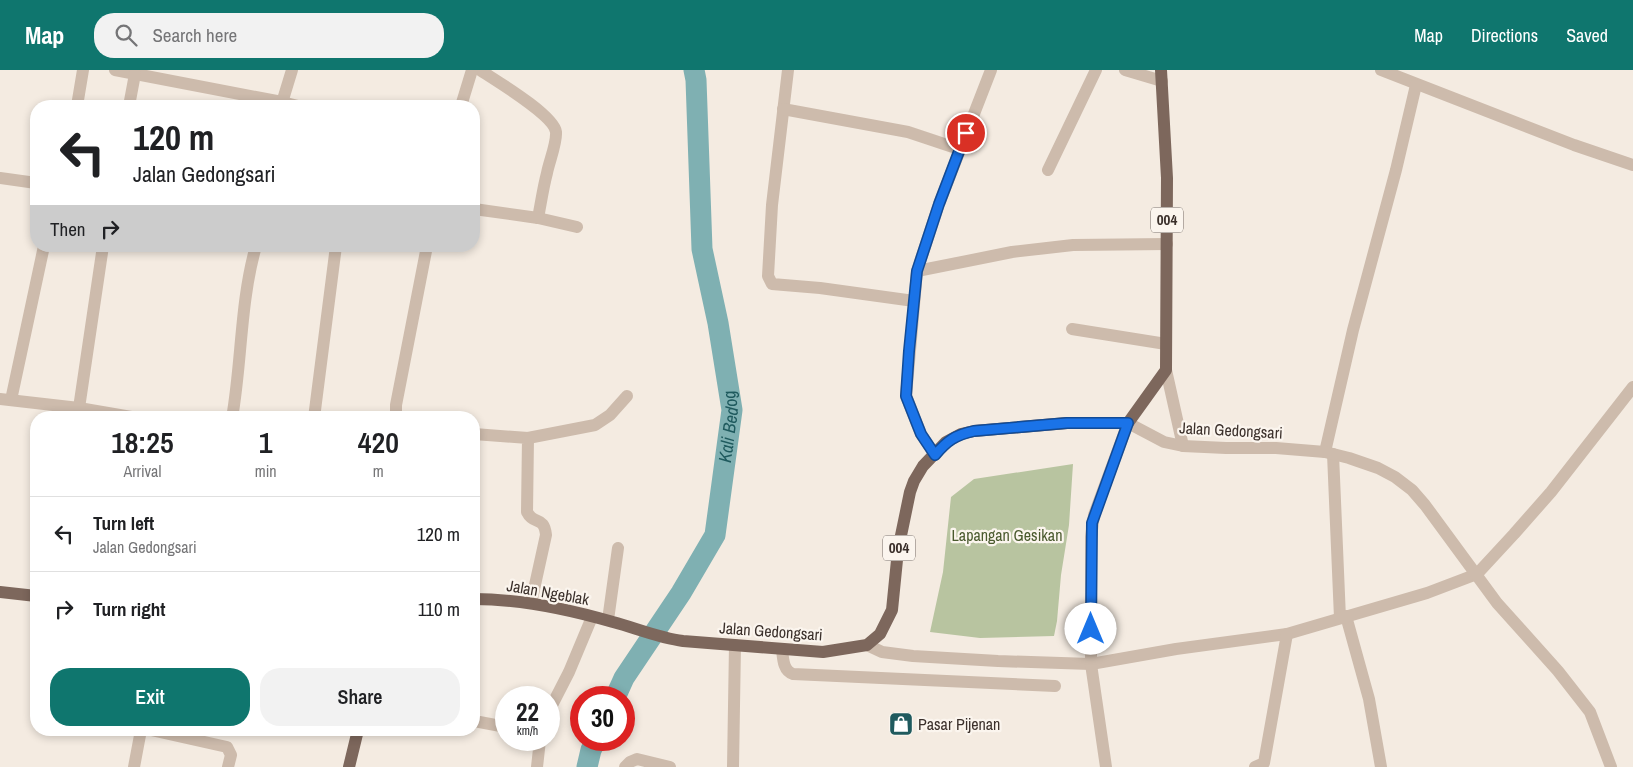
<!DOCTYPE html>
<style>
:root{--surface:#fff;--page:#f2f2f2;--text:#202124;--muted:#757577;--line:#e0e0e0;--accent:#0f766e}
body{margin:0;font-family:"Archivo Narrow",sans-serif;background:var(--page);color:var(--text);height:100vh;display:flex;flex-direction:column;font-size:19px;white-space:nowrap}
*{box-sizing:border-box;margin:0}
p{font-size:16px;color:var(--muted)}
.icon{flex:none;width:28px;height:28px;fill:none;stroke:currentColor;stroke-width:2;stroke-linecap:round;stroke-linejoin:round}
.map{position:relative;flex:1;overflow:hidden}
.sheet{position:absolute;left:30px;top:341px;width:450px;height:325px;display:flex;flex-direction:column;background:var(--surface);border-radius:20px;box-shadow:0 2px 8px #0003}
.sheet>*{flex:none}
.top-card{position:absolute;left:30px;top:30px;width:450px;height:152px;border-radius:20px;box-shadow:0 2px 8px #0003;background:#fff;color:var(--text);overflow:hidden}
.speed{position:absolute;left:495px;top:616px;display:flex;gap:10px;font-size:25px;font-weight:700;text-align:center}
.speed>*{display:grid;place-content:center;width:65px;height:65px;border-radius:50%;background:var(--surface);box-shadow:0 2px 8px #0003;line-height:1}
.speed small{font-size:12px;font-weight:400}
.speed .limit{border:8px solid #d22;background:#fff;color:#111}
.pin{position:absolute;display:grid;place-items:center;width:42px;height:42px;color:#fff;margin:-21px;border:2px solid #fff;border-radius:50%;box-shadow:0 1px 5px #0007}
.me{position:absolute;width:55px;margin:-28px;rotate:0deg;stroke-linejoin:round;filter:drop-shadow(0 0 4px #0008)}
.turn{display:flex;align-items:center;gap:18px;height:105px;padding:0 20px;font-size:22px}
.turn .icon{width:65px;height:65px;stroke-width:2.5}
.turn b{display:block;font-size:35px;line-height:42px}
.then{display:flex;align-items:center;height:48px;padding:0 20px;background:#0003;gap:10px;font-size:19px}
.eta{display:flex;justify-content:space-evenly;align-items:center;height:85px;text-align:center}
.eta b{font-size:30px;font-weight:600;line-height:35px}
.button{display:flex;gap:10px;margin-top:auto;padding:10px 20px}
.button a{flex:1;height:58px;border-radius:20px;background:var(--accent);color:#fff;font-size:20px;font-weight:600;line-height:58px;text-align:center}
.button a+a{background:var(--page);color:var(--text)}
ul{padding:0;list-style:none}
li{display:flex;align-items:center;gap:15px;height:75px;padding:0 20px;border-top:1px solid var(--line)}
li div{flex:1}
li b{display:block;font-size:19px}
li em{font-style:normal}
header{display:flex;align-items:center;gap:30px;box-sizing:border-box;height:70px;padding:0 25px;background:var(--accent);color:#fff}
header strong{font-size:24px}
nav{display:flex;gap:28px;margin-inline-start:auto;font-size:18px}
.search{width:350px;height:45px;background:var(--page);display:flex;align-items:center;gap:12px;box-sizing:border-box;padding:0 18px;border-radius:20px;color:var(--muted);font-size:19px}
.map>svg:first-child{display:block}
.green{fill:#b8c4a0}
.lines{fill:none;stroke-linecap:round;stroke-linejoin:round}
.river{stroke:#7fb0b2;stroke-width:21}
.minor{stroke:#cdbbac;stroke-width:12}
.major{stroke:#7d675c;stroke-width:12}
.route-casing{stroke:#114b97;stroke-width:12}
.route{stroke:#1a73e8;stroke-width:9}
.labels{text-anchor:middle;stroke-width:4.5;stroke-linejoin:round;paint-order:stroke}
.shield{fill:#fbf5ee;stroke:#756b66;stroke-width:1}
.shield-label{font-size:15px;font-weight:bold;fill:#3b302b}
.street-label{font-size:16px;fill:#3b302b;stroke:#fbf5ee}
.park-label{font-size:16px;fill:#4a5a2e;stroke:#fbf5ee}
.poi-label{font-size:16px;fill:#3b302b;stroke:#fbf5ee;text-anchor:start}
.water-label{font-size:18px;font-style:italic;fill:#1f5a5e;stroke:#fbf5ee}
</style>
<header>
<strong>Map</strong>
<div class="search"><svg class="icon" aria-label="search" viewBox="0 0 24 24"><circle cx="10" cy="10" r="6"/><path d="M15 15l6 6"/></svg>Search here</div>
<nav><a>Map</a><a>Directions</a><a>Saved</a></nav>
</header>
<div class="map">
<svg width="1633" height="697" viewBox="0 0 1633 697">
<rect width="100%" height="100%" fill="#f4ebe1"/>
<!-- green -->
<path class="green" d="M 1073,394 L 1069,455 L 1061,505 L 1057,551 L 1054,566 L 980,568 L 930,562 L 943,502 L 951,427 L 974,409 Z"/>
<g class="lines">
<!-- river -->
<g class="river">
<path id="s1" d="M 615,628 L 624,608 L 681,523 L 715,465 L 732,340 L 718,253 L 702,179 L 696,10 L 694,0"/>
<path d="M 587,697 L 591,680 L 596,670"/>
</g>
<!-- minor -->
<g class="minor">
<path d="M 115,0 L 282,32 L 298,36"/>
<path d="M 480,0 C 495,10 554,45 556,62 C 557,73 549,92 547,103 C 543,118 541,133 538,148"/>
<path d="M 788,0 L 772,135 L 768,206 L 772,214 L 820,218 L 914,231"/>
<path d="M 1125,0 L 1162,11"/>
<path d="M 1381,0 L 1574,75 L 1633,95"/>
<path d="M 77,36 L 83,0"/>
<path d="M 129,36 L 135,4"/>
<path d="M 281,36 L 292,0"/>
<path d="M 461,36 L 472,0"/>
<path d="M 783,39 L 908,62 L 959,79"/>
<path d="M 1048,100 L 1096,0"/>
<path d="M 0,108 L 36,113"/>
<path d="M 474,139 L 538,148 L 577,157"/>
<path d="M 917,201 L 1012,182 L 1073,175 L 1167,174"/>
<path d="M 1072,259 L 1166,274"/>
<path d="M 1166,300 L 1183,376"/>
<path d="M 0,329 L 79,338 L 137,348"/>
<path d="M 11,330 L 44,176"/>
<path d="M 79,338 L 103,176"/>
<path d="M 232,348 C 242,291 240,232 256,176"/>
<path d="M 314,348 L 336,176"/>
<path d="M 396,348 L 396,335 L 427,176"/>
<path d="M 474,364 L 528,368 L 527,442 C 534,456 544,445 546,465 L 531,533"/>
<path d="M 528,368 L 595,355 L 610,345 L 627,326"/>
<path d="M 1325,382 L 1353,260 L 1396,100 L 1416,15"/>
<path d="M 1333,384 L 1340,548"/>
<path d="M 935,385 L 921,364 L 906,326 L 917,201 L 939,134 L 991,0"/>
<path d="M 1346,546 L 1369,629 L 1381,697"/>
<path d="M 608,550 L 618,478"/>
<path d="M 867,575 L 882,582 L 913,586 L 998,591 L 1091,594 L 1176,579 L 1287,564 L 1427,523 L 1477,504 L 1514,464 L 1551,422 L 1633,317"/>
<path d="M 782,579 C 783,588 783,601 793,604 L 1055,616"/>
<path d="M 549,641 L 569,602 L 592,547"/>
<path d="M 474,651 L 506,657"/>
<path d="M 151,660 L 227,677 L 231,685 L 228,697"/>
<path d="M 134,697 L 141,660"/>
<path d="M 537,697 L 540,670"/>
<path d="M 625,697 L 630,692 L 637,689 L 670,697"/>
<path d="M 733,697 L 735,575"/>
<path d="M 1106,697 L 1091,594 L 1091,467 L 1094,445 L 1128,353 L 1164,372 L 1183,376 L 1226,378 L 1276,378 L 1325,382 L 1349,388 L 1378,398 L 1395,407 L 1412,420 L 1425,435 L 1497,533 L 1558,601 L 1590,642 L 1611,697"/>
<path d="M 1255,697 L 1264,693 L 1287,564"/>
</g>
<!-- major -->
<g class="major">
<path d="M 0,522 L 36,526"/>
<path d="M 474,529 C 521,529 568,539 613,552 C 636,558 659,568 683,571 L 823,582 L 867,575 L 880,564 L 892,540 L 898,480 L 910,422 L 914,411 L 923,396 L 946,372 L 961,364 L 974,361 L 1067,353 L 1128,353 L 1166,300 L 1167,108 L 1161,0"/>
<path d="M 349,697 L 358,660"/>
</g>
</g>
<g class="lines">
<defs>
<path id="route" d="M 966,63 L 939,134 L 917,201 L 909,281 L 906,326 L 921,364 L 935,385 C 947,371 955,365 974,361 L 1067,353 L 1128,353 L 1092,453 L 1091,559"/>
</defs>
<!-- route casing -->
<use href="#route" class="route-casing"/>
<!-- route -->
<use href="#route" class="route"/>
</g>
<!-- icons -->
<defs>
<symbol id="shop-square" viewBox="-11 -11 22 22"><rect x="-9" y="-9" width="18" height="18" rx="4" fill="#1f5a5e" stroke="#fbf5ee"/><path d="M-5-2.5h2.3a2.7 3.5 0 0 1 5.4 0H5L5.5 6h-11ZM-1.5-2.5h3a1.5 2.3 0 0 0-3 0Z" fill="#fff"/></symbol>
</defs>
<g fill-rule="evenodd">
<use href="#shop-square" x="887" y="640" width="28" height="28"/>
</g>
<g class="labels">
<!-- shield labels -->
<g class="shield">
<rect x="1151" y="137.5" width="32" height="25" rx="4"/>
<rect x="883" y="465.5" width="32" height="25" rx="4"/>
</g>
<g class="shield-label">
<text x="1167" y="155">004</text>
<text x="899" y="483">004</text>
</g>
<!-- street labels -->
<g class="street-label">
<text transform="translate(1231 360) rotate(3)" y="6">Jalan Gedongsari</text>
<text transform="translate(548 522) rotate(10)" y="6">Jalan Ngeblak</text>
<text transform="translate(771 561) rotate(4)" y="6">Jalan Gedongsari</text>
</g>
<!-- park labels -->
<g class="park-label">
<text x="1007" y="471">Lapangan Gesikan</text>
</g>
<!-- poi labels -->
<g class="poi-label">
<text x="918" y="660">Pasar Pijenan</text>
</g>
<!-- water labels -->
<g class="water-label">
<text dy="6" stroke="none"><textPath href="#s1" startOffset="301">Kali Bedog</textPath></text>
</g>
</g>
</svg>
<div class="speed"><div>22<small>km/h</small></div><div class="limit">30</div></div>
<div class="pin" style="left:966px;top:63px;background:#d93025"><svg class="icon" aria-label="arrive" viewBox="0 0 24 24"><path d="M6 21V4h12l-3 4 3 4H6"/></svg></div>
<svg class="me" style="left:1091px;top:559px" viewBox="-20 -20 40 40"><circle r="19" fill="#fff"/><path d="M0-13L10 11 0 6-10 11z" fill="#1a73e8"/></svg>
<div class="top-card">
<div class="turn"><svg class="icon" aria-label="left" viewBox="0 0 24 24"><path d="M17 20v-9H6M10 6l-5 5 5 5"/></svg><div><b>120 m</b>Jalan Gedongsari</div></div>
<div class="then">Then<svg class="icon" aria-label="right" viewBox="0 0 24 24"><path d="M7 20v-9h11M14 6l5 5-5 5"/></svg></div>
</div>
<section class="sheet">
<div class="eta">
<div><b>18:25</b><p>Arrival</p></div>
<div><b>1</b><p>min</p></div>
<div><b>420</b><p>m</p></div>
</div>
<ul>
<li><svg class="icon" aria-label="left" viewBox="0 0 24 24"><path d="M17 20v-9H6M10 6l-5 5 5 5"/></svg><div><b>Turn left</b><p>Jalan Gedongsari</p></div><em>120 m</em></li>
<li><svg class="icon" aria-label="right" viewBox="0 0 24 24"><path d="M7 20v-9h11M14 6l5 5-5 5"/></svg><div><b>Turn right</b></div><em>110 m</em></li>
</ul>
<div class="button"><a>Exit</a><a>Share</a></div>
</section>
</div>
